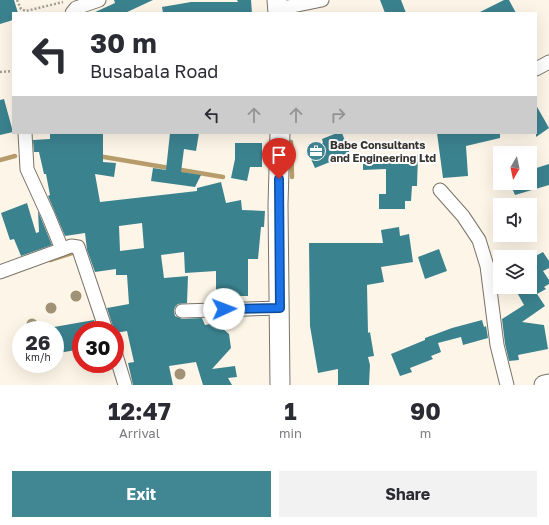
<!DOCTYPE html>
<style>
:root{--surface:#fff;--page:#f2f2f3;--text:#2b2b33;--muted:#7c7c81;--accent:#418693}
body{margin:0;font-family:"Golos Text",sans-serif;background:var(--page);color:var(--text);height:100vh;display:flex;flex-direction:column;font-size:15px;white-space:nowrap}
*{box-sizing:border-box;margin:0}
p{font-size:13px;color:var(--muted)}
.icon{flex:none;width:22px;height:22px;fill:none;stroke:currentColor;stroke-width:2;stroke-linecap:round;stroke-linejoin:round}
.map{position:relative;height:385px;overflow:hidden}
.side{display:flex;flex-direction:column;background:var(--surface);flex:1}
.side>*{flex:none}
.guide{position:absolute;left:12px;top:12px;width:525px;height:122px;border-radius:0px;box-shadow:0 4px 16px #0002;background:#fff;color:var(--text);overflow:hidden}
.needle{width:26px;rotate:189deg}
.controls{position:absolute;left:493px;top:146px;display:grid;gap:8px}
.controls a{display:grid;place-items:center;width:44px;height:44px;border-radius:0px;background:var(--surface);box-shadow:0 4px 16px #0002;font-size:20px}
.speed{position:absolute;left:12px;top:321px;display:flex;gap:8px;font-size:20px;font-weight:700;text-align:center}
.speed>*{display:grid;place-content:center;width:52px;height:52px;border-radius:50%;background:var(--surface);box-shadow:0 4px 16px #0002;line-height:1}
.speed small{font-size:10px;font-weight:400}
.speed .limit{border:6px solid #d22;background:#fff;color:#111}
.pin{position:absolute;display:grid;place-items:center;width:34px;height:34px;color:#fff;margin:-41px -17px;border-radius:50% 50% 50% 0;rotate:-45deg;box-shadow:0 0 4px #0007}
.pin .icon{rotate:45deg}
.me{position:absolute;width:44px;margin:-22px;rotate:88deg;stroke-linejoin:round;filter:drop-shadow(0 0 3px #0008)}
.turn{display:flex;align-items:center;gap:14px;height:84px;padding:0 12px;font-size:18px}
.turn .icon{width:52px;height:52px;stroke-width:2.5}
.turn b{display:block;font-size:28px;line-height:34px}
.lanes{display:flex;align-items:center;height:38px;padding:0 12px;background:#0003;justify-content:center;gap:20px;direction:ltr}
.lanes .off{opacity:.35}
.eta{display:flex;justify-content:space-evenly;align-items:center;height:68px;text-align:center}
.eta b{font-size:24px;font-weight:700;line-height:28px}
.cta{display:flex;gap:8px;margin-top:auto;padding:8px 12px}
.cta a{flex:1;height:46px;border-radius:0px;background:var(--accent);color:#fff;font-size:16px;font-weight:700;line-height:46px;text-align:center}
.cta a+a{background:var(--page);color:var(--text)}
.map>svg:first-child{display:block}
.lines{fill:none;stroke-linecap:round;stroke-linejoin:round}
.stream{stroke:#b79c6b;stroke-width:4.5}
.building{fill:#3b828f;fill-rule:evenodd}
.street-casing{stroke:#7a7368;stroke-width:15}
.secondary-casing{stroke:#7a7368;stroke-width:21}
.path{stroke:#a59f95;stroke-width:2.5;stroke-dasharray:2 2;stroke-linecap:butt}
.street{stroke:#fff;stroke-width:13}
.secondary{stroke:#fff;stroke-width:19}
.tree{fill:#a19277}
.route-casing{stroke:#114b97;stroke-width:10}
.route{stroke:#1a73e8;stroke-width:7}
.labels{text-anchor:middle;stroke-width:4;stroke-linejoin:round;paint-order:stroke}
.poi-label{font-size:11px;font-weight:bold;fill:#37342f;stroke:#fff;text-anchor:start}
</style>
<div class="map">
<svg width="549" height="385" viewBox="0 0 549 385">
<rect width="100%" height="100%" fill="#fdf6e8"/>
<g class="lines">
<!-- stream -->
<g class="stream">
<path d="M 291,142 L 292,177"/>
<path d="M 98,156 L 223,177"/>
<path d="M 0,160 L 15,156"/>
<path d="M 50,260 L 72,253"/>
</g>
</g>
<!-- building -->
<g class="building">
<path d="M 0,0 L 14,0 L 18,13 L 13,13 L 13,20 L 0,24 Z"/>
<path d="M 114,0 L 153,0 L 125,13 L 93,13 L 115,3 Z"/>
<path d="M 237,0 L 251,0 L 252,13 L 163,13 L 162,7 L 191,2 L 238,2 Z"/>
<path d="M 380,0 L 401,0 L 406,13 L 385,13 Z"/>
<path d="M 504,0 L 509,0 L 516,13 L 478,13 Z"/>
<path d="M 4,99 L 13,132 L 0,135 L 0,100 Z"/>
<path d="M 536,105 L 549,128 L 536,137 Z"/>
<path d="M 50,133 L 103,133 L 103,162 L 116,163 L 114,177 L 95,174 L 100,202 L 197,191 L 197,188 L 221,182 L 226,203 L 241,200 L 242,210 L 265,211 L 264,227 L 261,227 L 258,259 L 248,259 L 248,296 L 216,296 L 216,271 L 185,273 L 184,252 L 161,255 L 164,278 L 188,276 L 187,303 L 178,304 L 175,307 L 174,311 L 175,316 L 182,319 L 202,318 L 205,325 L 219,322 L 223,329 L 229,334 L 231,348 L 212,369 L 235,366 L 237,377 L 228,378 L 232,385 L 203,385 L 196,362 L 169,366 L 173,385 L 133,385 L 128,363 L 134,362 L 127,331 L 115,333 L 107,308 L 129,304 L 127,275 L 116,275 L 116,269 L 95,272 L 87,250 L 85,233 L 65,236 L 48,196 L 50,195 L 46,174 L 44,174 L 39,152 L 34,152 L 33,140 L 50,139 ZM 142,223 L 144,248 L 120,251 L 119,226 Z"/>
<path d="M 170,133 L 199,133 L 196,151 L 184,149 L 181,172 L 201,175 L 195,187 L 151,181 L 153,168 L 166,170 Z"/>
<path d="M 337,133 L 342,133 L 350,154 L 315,168 L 307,150 L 323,143 L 322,139 Z"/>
<path d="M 437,133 L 500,133 L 500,138 L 466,146 L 468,176 L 443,178 Z"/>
<path d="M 235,143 L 262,143 L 262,167 L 250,167 L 247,181 L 231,178 L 235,159 Z"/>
<path d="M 418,155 L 417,186 L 412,186 L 411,201 L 405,201 L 405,209 L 379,209 L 379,194 L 386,194 L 386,169 L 363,170 L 363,158 Z"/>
<path d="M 549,164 L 549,185 L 515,195 L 510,183 L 530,183 L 530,170 Z"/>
<path d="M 27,203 L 36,233 L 39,232 L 38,211 L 52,245 L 21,256 L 14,239 L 10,240 L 1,213 Z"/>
<path d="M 399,227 L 400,236 L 409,234 L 413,262 L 381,267 L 384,282 L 367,285 L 368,333 L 370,332 L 374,356 L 368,357 L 370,365 L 369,385 L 338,385 L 338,369 L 318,373 L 310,326 L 309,243 L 383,243 L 381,230 Z"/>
<path d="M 439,249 L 447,271 L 425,279 L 418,257 Z"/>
<path d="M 543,252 L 549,261 L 549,268 L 543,271 L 549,280 L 549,284 L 544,287 L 546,289 L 537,294 L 545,306 L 522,322 L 544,325 L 548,349 L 518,355 L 519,360 L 509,361 L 505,344 L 502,319 L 524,305 L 514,287 L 530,287 L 530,259 Z"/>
<path d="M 94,320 L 98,330 L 81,330 L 81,349 L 59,353 L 54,327 Z"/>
<path d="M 482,320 L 484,327 L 486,326 L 488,338 L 463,345 L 461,337 L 438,343 L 441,352 L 431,356 L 433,359 L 410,368 L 412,372 L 400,376 L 391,354 L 425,340 L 425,338 L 452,328 Z"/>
</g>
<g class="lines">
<defs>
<g id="street">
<path d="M 278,9 L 322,0"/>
<path d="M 72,13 L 76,8 L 99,0"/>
<path d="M 536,69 L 549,62"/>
<path d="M 25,133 L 27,169 L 48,215 L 62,249"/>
<path d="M 440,190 L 463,216 L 479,240 L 487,266 L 497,345 L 507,385"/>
<path d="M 0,272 L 71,246 L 78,247 L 106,330"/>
<path d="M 182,311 L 280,308"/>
<path d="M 115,352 L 125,385"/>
</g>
<g id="secondary">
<path d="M 277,0 L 278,13"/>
<path d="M 280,133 L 278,205 L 280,385"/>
<path d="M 544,385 L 549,384"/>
</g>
</defs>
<!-- street casing -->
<use href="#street" class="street-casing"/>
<!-- secondary casing -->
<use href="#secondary" class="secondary-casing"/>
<!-- path -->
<g class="path">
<path d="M 17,0 L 21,9 L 26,11 L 63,2"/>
<path d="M 0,72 L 13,71"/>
</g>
<!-- street -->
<use href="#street" class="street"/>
<!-- secondary -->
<use href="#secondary" class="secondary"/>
</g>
<!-- trees -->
<g class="tree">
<circle cx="76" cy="296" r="5.5"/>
<circle cx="51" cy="308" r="5.5"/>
<circle cx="32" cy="324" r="5.5"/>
<circle cx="180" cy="374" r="5.5"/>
</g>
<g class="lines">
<defs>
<path id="route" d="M 224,309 L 280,308 L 279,179"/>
</defs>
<!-- route casing -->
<use href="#route" class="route-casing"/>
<!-- route -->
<use href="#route" class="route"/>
</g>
<!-- icons -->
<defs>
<symbol id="office-disc" viewBox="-11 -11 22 22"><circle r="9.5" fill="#418693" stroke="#fff"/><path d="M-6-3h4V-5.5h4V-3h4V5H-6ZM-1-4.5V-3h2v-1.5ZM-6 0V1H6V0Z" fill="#fff"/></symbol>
</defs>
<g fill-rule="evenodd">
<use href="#office-disc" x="305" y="140" width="22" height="22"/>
</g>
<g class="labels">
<!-- poi labels -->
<g class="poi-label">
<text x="330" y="149">Babe Consultants<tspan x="330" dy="13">and Engineering Ltd</tspan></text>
</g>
</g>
</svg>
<div class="controls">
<a><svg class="needle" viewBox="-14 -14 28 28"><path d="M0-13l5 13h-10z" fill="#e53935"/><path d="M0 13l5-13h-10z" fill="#7c7c81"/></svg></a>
<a><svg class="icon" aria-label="sound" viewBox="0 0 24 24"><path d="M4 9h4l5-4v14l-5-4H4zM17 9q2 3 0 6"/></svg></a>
<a><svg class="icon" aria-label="layers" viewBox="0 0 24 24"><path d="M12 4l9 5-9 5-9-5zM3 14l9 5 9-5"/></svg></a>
</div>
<div class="speed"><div>26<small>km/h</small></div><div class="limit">30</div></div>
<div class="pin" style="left:279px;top:179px;background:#d93025"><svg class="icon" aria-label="arrive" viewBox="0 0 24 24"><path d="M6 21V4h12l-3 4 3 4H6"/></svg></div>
<svg class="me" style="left:224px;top:309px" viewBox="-20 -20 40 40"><circle r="19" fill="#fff"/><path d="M0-13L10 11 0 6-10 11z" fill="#1a73e8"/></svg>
<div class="guide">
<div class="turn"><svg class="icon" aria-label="left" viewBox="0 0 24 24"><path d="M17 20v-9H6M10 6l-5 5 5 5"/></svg><div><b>30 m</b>Busabala Road</div></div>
<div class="lanes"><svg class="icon" aria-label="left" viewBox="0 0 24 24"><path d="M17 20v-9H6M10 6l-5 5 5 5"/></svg><svg class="icon off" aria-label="ahead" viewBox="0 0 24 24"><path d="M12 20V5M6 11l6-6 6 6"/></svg><svg class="icon off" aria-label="ahead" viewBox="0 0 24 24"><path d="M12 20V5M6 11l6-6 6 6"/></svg><svg class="icon off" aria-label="right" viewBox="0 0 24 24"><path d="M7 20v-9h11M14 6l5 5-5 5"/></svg></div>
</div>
</div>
<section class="side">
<div class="eta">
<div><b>12:47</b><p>Arrival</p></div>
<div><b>1</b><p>min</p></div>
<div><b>90</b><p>m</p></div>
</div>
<div class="cta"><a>Exit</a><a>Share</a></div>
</section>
